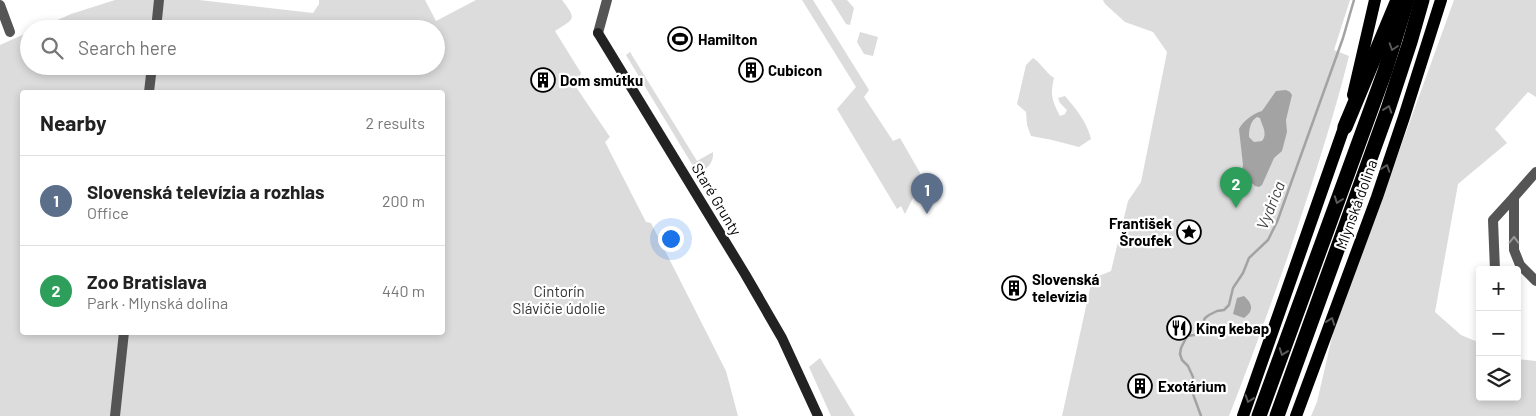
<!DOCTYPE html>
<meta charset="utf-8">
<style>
:root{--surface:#fff;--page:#f6f6f6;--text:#222;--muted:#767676;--line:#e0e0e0;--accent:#d93025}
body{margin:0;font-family:Barlow,sans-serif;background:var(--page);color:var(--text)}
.controls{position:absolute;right:15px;bottom:15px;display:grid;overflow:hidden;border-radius:5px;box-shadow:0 2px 8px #0003}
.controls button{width:45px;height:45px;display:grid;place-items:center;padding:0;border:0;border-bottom:1px solid var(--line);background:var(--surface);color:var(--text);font:25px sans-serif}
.you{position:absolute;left:670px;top:238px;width:18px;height:18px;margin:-12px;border:4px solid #fff;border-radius:50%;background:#1a73e8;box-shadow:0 0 0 8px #1a73e833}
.badge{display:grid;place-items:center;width:32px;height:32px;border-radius:50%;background:var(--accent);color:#fff;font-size:16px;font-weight:700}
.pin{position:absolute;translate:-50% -41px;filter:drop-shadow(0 1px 2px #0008)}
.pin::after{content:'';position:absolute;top:26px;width:18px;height:15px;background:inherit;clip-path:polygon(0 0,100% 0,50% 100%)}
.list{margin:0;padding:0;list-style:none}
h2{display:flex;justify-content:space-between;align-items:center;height:65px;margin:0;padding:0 20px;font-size:21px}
h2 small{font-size:16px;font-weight:400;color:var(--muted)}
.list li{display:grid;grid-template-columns:32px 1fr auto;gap:15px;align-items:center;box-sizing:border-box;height:90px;padding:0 20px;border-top:1px solid var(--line)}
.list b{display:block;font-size:19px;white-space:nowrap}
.list p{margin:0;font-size:16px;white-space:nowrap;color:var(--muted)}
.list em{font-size:16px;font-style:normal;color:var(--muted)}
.icon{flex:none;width:28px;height:28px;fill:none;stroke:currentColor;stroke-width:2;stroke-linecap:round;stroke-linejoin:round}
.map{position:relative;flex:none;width:1536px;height:416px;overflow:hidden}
.search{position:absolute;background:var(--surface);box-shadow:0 2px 8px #0003;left:20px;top:20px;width:425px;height:55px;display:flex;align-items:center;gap:12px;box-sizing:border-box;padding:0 18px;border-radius:28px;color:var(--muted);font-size:19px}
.panel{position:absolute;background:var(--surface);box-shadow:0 2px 8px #0003;left:20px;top:90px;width:425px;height:245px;border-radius:5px}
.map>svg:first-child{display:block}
.green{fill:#dcdcdc;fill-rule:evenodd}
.water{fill:#a3a3a3;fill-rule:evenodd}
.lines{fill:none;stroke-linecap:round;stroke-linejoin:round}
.stream{stroke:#a3a3a3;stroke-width:2.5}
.street{stroke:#555;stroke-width:10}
.secondary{stroke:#222;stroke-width:10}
.primary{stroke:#000;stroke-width:12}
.highway{stroke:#000;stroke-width:15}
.oneway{stroke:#595959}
.oneway2{stroke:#999}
.labels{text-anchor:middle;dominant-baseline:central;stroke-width:4.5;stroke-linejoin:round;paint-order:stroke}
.poi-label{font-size:15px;font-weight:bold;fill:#000;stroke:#fff;text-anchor:start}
.street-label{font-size:15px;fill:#000;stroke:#fff}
.park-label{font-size:15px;fill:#333;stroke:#fff}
.water-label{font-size:16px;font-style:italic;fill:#444;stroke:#fff}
</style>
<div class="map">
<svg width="1536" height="416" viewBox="0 0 1536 416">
<rect width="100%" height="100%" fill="#fff"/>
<g class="green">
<path d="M115 0H199L313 13 319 4V0H425L436 21 476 0H562C577 20 575 18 555 31L581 73 576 87 610 137 605 142 646 222 651 223 726 371 738 416H0V45L29 32V66H436V29H37L71 14ZM22 92H442V332H22Z"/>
<path d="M802 0H813L869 90 864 97 893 141 900 138 923 178 905 214 901 206 897 209 837 109 856 87Z"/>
<path d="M831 0H847L854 8 850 25 846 24Z"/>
<path d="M1103 0H1350L1334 50 1349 56C1332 124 1310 190 1288 256 1269 309 1250 363 1229 416H1062L1092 279 1111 271 1128 201 1141 182 1167 52 1153 32 1125 22 1105 4Z"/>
<path d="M1454 0H1536V97L1528 92 1495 129 1507 143 1458 184 1435 312 1461 335 1480 343V397H1517V359L1536 361V416H1311L1317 402 1333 333Z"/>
<path d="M860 32 878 37 873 56 864 54 857 42Z"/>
<path d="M630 52 697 161 713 152C714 163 707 171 696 171L626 55Z"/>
<path d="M1033 58C1042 64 1045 72 1054 78 1050 95 1052 100 1060 116L1065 114 1067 110 1060 103 1058 98 1065 96C1076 109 1087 122 1091 139L1079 147 1052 140 1031 136 1027 125 1026 112 1017 104 1026 65Z"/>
<path d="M820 358 855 416H831L809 367Z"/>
</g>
<g class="water">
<path d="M1286 90 1290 92 1292 95 1286 120 1287 132 1282 151 1274 158 1262 185 1259 187 1255 186 1248 179 1241 175 1243 165 1239 129C1243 121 1254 113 1262 111L1276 91ZM1257 117 1260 118C1262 126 1268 133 1262 141L1254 142 1249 137C1249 130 1250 121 1257 117Z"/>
<path d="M1244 296C1253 304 1254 311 1244 318L1233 314 1237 298Z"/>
</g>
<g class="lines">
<path class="stream" d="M1201 416 1193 394V377L1188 366 1182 360 1180 354 1181 348 1187 336 1194 335 1199 332 1205 318 1209 315 1217 311 1224 310 1229 305 1233 288 1243 273 1249 258 1268 240 1277 222 1343 38 1354 0"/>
<g class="street">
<path d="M0 5 10 32"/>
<path d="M156 29 159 0"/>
<path d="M598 33 607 0"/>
<path d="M149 92 152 66"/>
<path d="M1536 172 1514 197V250L1520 265 1536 281"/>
<path d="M1495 270 1493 220 1514 197"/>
<path d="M115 416 124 332"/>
</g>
<path class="secondary" d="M598 33 745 274 782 338 818 416"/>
<g class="primary">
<path d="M1353 95 1375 0"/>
<path d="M1243 416 1347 119"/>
<path d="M1296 416 1377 197 1404 117 1441 0"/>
</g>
<g class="highway">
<path d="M1345 127 1398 0"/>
<path d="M1259 416 1385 71 1407 0"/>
<path d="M1277 416 1388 109 1410 42 1422 0"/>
</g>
</g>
<defs><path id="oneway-chevron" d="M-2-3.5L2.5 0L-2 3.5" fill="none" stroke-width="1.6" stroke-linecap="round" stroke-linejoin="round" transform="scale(1.25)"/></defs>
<g class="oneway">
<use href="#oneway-chevron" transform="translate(1393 47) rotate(108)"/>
<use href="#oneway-chevron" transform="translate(1388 109) rotate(-71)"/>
<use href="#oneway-chevron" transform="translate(1386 168) rotate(-71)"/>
<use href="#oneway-chevron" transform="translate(1338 200) rotate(110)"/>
<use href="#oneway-chevron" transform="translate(1331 321) rotate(-70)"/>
<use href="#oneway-chevron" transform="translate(1283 352) rotate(110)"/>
<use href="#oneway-chevron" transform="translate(1249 399) rotate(109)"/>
</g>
<use class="oneway2" href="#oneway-chevron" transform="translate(1514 240) rotate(-89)"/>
<defs>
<g id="stadium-ring" transform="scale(1.25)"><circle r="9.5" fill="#fff" stroke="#000" stroke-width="1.5"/><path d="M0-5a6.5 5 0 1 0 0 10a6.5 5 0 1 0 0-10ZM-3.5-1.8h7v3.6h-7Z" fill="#000"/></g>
<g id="building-ring" transform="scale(1.25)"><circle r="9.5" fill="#fff" stroke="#000" stroke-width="1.5"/><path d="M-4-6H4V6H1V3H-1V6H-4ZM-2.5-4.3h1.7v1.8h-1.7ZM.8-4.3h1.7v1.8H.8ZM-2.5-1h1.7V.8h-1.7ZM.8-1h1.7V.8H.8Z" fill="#000"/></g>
<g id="sight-ring" transform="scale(1.25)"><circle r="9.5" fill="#fff" stroke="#000" stroke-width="1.5"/><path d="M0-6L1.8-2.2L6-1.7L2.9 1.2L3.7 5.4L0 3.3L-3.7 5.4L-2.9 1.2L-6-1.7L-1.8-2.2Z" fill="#000"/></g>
<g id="restaurant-ring" transform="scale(1.25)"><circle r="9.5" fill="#fff" stroke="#000" stroke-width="1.5"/><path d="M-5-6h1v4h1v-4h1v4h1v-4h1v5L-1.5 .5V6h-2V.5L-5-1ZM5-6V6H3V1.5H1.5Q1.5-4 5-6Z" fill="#000"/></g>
</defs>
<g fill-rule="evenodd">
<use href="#stadium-ring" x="680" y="39"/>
<use href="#building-ring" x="751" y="70"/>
<use href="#building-ring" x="543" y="80"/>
<use href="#sight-ring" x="1189" y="232"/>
<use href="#building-ring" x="1014" y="288"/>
<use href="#restaurant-ring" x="1179" y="328"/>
<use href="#building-ring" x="1140" y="386"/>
</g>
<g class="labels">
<g class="poi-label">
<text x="698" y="39">Hamilton</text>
<text x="768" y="70">Cubicon</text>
<text x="560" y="80">Dom smútku</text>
<text x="1172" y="223" text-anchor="end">František<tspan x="1172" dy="17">Šroufek</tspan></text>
<text x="1032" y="279">Slovenská<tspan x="1032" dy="17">televízia</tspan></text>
<text x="1196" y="328">King kebap</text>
<text x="1158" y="386">Exotárium</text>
</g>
<g class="street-label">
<text transform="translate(717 199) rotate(59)">Staré Grunty</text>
<text transform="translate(1356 204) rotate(-70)">Mlynská dolina</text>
</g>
<g class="park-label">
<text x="559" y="291">Cintorín<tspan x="559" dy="17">Slávičie údolie</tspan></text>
</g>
<g class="water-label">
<text transform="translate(1270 205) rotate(-68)">Vydrica</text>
</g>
</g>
</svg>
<div class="controls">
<button>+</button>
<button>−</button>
<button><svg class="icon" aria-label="layers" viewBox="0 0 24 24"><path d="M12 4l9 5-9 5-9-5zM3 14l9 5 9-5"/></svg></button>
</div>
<div class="you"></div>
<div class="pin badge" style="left:927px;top:214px;background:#5c6f8a">1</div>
<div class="pin badge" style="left:1236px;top:208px;background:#2e9e5b">2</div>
<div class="search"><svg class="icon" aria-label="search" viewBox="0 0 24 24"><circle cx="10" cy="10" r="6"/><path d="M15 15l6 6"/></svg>Search here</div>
<section class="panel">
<h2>Nearby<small>2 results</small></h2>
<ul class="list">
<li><span class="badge" style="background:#5c6f8a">1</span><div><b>Slovenská televízia a rozhlas</b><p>Office</p></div><em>200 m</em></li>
<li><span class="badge" style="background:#2e9e5b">2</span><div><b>Zoo Bratislava</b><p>Park · Mlynská dolina</p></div><em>440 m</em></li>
</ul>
</section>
</div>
